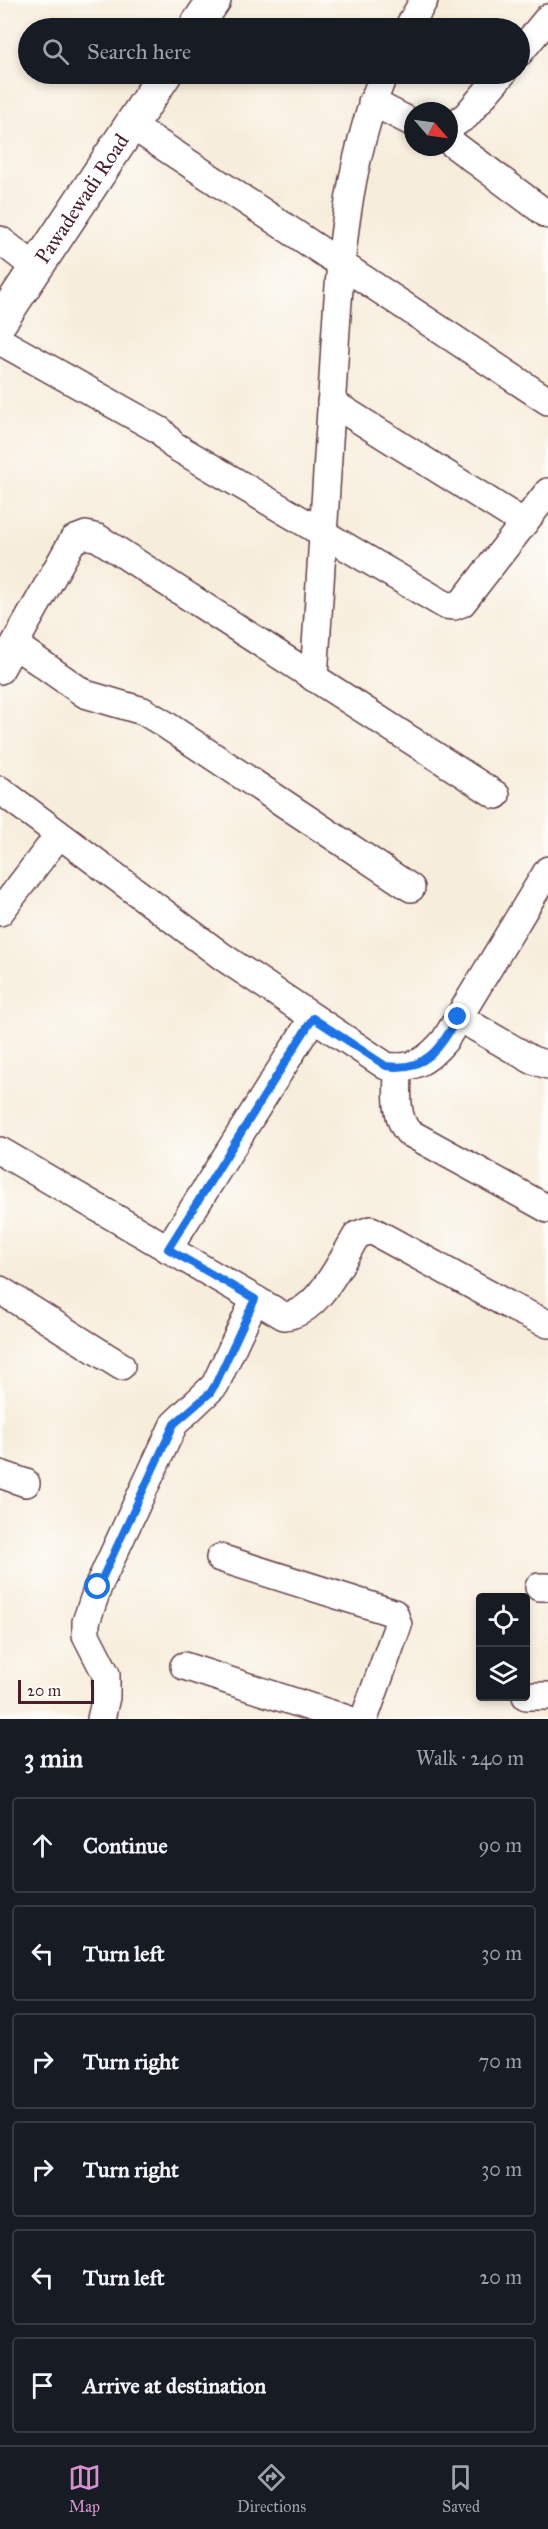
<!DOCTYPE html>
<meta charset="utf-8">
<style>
:root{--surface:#171b24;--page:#20242c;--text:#f1f3f6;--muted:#9ea1a6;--line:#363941;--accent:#d690ce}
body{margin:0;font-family:"IM FELL Great Primer",serif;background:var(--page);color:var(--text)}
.controls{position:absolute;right:18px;bottom:18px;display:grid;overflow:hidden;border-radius:6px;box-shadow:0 3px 9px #0003}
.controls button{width:54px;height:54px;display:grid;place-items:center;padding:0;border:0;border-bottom:2px solid var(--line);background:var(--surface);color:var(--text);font:30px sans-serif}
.compass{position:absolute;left:404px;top:102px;width:54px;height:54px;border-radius:50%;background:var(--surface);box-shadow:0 3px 9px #0003;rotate:118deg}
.scale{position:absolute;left:18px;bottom:15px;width:76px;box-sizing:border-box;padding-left:6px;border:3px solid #4a1f2b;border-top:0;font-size:16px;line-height:21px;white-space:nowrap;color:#4a1f2b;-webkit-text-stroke:4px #fdfcf7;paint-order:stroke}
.stop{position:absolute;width:18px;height:18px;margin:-14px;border:4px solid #1a73e8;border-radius:50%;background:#fff}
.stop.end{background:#1a73e8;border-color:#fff;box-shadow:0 2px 6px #0008}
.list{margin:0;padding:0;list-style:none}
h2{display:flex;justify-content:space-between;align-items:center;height:78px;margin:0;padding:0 24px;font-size:26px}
h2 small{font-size:20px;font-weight:400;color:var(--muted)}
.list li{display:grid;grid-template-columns:39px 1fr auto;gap:18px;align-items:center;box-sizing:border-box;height:96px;margin:0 12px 12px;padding:0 12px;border:2px solid var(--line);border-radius:6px}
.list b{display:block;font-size:22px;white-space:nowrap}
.list em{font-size:20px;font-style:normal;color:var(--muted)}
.icon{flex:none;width:33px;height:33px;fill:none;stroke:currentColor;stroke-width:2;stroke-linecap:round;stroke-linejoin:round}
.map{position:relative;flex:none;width:548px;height:1719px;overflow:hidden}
.search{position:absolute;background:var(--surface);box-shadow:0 3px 9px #0003;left:18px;right:18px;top:18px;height:66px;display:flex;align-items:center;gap:15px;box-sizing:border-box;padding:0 21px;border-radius:33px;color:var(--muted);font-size:22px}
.sheet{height:726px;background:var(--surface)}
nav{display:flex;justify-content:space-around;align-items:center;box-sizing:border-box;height:84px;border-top:2px solid var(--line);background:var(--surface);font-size:16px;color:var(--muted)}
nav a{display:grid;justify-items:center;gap:3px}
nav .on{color:var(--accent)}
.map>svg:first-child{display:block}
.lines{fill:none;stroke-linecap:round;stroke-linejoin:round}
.street-casing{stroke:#643e45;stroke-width:30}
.secondary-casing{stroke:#643e45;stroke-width:36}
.street{stroke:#fff;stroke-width:27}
.secondary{stroke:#fff;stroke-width:33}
.route{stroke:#1a73e8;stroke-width:8}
.labels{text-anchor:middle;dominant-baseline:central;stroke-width:5;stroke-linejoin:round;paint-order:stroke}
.street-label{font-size:21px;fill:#4a1f2b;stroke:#fdfcf7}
</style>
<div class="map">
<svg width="548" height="1719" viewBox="0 0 548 1719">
<rect width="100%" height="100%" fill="#fdfcf7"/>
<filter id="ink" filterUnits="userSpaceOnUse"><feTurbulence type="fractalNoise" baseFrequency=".0167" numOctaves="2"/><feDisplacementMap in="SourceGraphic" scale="12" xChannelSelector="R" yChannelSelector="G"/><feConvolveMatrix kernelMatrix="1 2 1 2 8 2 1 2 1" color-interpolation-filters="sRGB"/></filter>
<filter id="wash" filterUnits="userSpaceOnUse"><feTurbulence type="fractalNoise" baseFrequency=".008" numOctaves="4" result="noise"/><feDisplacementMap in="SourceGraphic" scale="24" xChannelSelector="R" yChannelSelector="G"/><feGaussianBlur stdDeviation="1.35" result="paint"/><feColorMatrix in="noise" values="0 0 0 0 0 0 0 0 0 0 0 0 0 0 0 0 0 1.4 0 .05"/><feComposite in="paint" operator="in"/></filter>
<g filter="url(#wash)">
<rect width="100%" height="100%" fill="#f7eddb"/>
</g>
<g filter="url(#ink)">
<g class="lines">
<g class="street-casing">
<g id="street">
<path d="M408 28 424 0"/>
<path d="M520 52 548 18"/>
<path d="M372 102 413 123"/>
<path d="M131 125 548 401"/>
<path d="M449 127 466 116 502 74"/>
<path d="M449 141 548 215"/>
<path d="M0 240 36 268"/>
<path d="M0 341 161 431 173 445 445 605 454 606 462 603 548 492"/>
<path d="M331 402 524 523"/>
<path d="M15 645 85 694 143 711 163 723 411 888"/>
<path d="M0 670 73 540 86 535 98 538 496 795"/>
<path d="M314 678C320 578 326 478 333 378 339 275 344 169 384 74"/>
<path d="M0 790 223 957 386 1066C414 1070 427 1061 445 1040L548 870"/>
<path d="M0 912 58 836"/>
<path d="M458 1017 532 1060 548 1065"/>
<path d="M398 1068C398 1089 394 1115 408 1132L548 1209"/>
<path d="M0 1151 284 1316C318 1314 341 1261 357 1235L371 1230 514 1308 548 1324"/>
<path d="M168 1249 313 1018"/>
<path d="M0 1290 121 1366"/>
<path d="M0 1474 26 1483"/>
<path d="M220 1558 394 1613 398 1625 364 1719"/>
<path d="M539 1587H548"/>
<path d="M184 1666 347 1719"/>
<path d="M526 1696H548"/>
<path d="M101 1719 106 1697V1674L86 1635V1622L98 1587 174 1424 215 1385 255 1299"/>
</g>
</g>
<g class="secondary-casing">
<g id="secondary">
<path d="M195 28 214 0"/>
<path id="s1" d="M0 322 165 74"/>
</g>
</g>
<use href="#street" class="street"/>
<use href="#secondary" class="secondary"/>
</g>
</g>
<g class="lines" filter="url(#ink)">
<path class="route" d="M98 1587 174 1424 210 1393 215 1385 255 1299 168 1249 313 1018 386 1066C426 1072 440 1048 458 1017"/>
</g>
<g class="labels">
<g class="street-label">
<text stroke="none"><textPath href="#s1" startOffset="148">Pawadewadi Road</textPath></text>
</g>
</g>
</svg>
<div class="controls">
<button><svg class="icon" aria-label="locate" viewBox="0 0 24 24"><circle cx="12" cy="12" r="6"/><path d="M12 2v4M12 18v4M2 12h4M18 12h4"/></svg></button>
<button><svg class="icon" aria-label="layers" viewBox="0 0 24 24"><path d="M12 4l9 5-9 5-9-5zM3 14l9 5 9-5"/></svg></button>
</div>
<svg class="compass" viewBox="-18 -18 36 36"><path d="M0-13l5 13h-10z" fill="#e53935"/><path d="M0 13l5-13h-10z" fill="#9ea1a6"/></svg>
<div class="scale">20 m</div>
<div class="stop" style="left:98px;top:1587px"></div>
<div class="stop end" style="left:458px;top:1017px"></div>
<div class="search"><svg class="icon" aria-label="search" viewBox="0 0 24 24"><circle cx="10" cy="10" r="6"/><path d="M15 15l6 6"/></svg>Search here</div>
</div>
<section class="sheet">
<h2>3 min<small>Walk · 240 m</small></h2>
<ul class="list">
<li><svg class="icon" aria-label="ahead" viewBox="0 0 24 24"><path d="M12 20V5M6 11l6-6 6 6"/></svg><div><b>Continue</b></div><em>90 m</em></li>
<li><svg class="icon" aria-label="left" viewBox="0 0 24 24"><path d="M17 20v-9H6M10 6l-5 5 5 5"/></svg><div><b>Turn left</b></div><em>30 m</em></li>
<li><svg class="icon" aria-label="right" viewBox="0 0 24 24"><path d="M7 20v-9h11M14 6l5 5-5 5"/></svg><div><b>Turn right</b></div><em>70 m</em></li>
<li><svg class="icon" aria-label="right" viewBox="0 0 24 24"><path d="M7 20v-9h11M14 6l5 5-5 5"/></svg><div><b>Turn right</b></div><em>30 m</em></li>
<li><svg class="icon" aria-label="left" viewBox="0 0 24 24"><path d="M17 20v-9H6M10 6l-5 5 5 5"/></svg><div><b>Turn left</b></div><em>20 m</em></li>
<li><svg class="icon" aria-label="arrive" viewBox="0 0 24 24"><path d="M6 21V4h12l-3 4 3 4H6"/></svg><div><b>Arrive at destination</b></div></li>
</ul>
</section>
<nav>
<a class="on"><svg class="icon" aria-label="map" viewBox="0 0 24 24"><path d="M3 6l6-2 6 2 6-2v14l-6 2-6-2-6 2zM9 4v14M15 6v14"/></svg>Map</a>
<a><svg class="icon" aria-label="directions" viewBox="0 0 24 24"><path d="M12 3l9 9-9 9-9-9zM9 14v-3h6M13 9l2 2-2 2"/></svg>Directions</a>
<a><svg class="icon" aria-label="saved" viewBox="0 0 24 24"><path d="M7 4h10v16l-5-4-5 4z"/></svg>Saved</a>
</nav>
